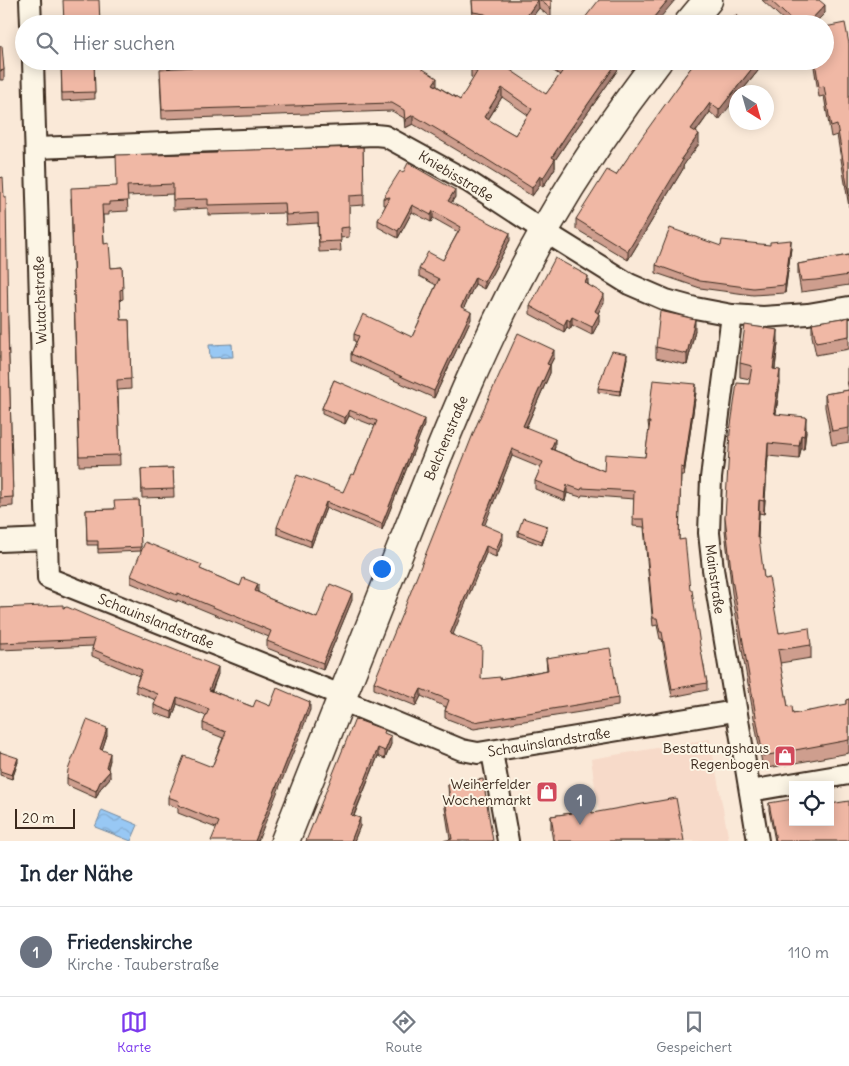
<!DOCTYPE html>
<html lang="de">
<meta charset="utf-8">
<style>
:root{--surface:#fff;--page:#f2f2f3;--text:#1f2937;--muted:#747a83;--line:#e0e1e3;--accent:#7c3aed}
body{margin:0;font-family:Delius,sans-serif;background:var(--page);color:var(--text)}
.controls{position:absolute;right:15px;bottom:15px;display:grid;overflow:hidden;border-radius:0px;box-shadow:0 2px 12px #0003}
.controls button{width:45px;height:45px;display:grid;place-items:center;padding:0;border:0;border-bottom:1px solid var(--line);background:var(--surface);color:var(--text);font:25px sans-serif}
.compass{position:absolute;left:729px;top:85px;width:45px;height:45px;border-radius:50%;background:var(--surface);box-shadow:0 2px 12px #0003;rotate:143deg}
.scale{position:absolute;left:15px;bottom:12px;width:60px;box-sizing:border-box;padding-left:5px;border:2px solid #3b2a1e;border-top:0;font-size:14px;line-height:18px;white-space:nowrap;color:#3b2a1e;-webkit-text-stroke:4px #fcf5e5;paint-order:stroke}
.you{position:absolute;left:381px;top:568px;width:18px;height:18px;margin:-12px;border:4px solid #fff;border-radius:50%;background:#1a73e8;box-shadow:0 0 0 8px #1a73e833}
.badge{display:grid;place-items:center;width:32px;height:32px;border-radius:50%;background:var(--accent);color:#fff;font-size:16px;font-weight:700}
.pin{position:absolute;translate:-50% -41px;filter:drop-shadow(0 1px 2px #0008)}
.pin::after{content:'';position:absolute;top:26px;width:18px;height:15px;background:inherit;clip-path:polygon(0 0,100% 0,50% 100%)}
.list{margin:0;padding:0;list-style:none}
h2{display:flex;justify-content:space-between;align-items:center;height:65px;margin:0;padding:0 20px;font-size:21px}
h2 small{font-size:16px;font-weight:400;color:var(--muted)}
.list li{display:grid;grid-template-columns:32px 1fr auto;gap:15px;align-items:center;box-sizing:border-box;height:90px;padding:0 20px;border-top:1px solid var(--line)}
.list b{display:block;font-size:19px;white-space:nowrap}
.list p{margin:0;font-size:16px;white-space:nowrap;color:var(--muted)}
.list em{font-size:16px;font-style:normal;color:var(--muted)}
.icon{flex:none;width:28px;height:28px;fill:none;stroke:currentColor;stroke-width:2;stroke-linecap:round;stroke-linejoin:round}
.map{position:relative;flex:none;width:849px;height:841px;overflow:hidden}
.search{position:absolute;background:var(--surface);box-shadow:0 2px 12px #0003;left:15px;right:15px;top:15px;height:55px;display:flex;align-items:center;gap:12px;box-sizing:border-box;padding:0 18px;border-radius:28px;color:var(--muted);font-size:19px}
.sheet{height:155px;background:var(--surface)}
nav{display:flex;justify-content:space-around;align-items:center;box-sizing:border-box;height:70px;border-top:1px solid var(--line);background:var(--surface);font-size:14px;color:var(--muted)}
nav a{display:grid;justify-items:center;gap:2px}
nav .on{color:var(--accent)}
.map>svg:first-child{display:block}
.built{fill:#f7dac9}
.water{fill:url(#water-waves);stroke:#73899e}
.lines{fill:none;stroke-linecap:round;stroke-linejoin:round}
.street-casing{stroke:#3b2a1e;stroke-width:24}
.secondary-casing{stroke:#3b2a1e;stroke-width:31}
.street{stroke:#fcf5e5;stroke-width:20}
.secondary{stroke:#fcf5e5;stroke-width:28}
.wall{fill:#ce9e8e;stroke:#3b2a1e;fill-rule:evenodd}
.shaded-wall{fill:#a88174;stroke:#3b2a1e}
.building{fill:#f0b8a5;stroke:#3b2a1e;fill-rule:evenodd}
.labels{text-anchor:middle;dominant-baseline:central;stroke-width:4;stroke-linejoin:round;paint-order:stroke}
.street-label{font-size:14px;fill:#3b2a1e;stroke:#fcf5e5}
.poi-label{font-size:14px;fill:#3b2a1e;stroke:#fcf5e5;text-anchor:end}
</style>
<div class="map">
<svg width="849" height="841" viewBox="0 0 849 841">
<defs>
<pattern id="water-waves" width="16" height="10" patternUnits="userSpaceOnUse" patternTransform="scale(1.25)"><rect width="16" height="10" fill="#98c8f4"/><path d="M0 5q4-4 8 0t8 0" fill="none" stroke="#84acd1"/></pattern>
</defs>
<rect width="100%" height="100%" fill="#fae9d8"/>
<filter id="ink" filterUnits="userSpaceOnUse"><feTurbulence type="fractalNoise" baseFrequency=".02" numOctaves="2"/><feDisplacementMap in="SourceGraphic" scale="10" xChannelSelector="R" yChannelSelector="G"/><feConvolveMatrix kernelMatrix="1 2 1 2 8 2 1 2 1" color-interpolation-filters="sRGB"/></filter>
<g filter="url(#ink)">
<path class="built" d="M710 739 729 841H603L591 759Z"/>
<g class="water">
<path d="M232 344 233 357 210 358 209 345Z"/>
<path d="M102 810 138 825 131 841 95 827Z"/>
</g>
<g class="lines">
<g class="street-casing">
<g id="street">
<path d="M30 0 31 24"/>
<path d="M33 61 47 539"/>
<path d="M36 148 375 135 385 136 469 182 544 231 629 284 666 300 695 308 732 315 763 317 808 314 849 307"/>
<path d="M732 315 718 422 711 478 709 533 713 569 758 841"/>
<path d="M0 541 47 539 48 578 343 696"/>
<path d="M341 700 462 750 478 753 735 711"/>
<path d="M492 752 508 841"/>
<path d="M750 791 849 774"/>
</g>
</g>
<g class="secondary-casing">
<g id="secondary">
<path d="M688 24 708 0"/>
<path d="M285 841C323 745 361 649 399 553 442 444 486 334 544 231 578 172 616 115 658 61"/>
</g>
</g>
<use href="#street" class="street"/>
<use href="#secondary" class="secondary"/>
</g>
<g class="wall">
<path d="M472 0H551V18L539 8 527 24H486L473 20Z"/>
<path d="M762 0H819L825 13 814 24H788Z"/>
<path d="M584 19 655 24H584Z"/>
<path d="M849 44V207L837 135 831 137 824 96 819 97 813 61H825Z"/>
<path d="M0 46 4 70V80H0Z"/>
<path d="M61 61H94L95 99 62 101Z"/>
<path d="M549 61H624L567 142 555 160V168L543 187 540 185 532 196 472 159 413 124 405 128 404 118 392 111 162 119 160 77 217 64H345L386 66 437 86 460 100 474 78 471 77V68L546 94 560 75 549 68ZM502 97 528 115 515 135 488 120Z"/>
<path d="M696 61H766L741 92H736L719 120 710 112 696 132 699 144 683 166V169L628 260 576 229V219L616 175 681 83V81Z"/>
<path d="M363 147 364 205 349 206V237L340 238 341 251 319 252 318 223 286 225 285 213 208 215V208L173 210V194L127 196 128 211 109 212V215H103L104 244 111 268 122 267 123 299 120 300 121 320H129L131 389 118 390 120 465 79 466 71 198 117 186 153 155Z"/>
<path d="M0 178 8 328 13 497V506L0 507Z"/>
<path d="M455 197 451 203 510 240 484 289 475 284 463 309 471 319 434 398 351 361V354L356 342 354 341V334L412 337 436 285 419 276V269L443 260 458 232 433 218 431 222 412 212 398 238 378 227V220L386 205H383V198Z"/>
<path d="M721 246 791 248 785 293 753 295 700 288 656 273V265Z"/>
<path d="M849 255V285L816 290 801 292 798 274V264Z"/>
<path d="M588 283V284L604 302 598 313 599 322 592 335 572 325 570 329 567 327 564 332 530 314V306Z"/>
<path d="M849 317V349L816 355 812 336V323Z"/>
<path d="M695 330 687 365 656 358V347Z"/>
<path d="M778 343 775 369 780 383 776 414 806 431 804 449H801L799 459 768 456 764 514 759 513 758 538 764 578 779 633 811 645V658L780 663 788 707 793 714 846 705V700L849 699V753L763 769 732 593 725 530V517L750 379 740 377V363Z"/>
<path d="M554 357 550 365V373L526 428 555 447 554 450 604 471 645 457 649 430 648 422 696 392 684 475H681L679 540 707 683V690L672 697 662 639H660L657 625 653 626 644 527 633 526 634 499 582 495 581 497 567 493 565 501 535 489V481L541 468 512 456 484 525 503 540 496 557 486 553 452 635 481 679H500L547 670 546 658 618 698V706L474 729 445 718V711L446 707 421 696 416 706 374 689V682Z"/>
<path d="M627 358 620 395 598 392V388Z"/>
<path d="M847 368H849V442L832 445 825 407V394L849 390 847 381Z"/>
<path d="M334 380 424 425 382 530 326 508 311 547 277 534V527L343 492 354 475 375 426 349 416 345 424 322 414V408Z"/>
<path d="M173 468 174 497 142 498 141 469Z"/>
<path d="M139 500 141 551 98 553V545H87L86 510 114 509Z"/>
<path d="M547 530 542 545 518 536V532Z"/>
<path d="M202 570 240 586 258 591V592L268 598 317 618 352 600 323 670 267 648V641L269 637 189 604V605L177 600V602L131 583V576Z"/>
<path d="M0 608H63L218 674 212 691 253 707 270 706 310 710 216 828 178 813V808L168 804V797L212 767 223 738 203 730V723L206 716 177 704 172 719 154 713V705L156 700 136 692V685L139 676 92 656V649L93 646 0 650Z"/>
<path d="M385 734 391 744 385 759 378 756 354 816 360 826 354 841H306Z"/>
<path d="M107 735 102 750 110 760 108 768 110 778 100 789 96 798 67 785V778Z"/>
<path d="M0 752 18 762 12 779 0 775Z"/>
<path d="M448 785 493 841 450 839 445 808V800H449Z"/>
<path d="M571 800 592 813 684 841H553L551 829V816L571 813Z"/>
<path d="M769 803 793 822 849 841H775L769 810Z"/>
</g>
<g class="shaded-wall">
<path d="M538 0 539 8 527 24H521Z"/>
<path d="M668 0H675L655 24H648Z"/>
<path d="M825 5V13L814 24H807Z"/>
<path d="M618 61H624L567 142 555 160V168L543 187V178L552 157 567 134Z"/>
<path d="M758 61H766L741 92H736V98L719 120V110Z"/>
<path d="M437 78V86L433 84Z"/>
<path d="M502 88V97L484 126V117Z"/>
<path d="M710 103V112L691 138V129Z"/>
<path d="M413 115V124L405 128V120Z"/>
<path d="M699 134V144L683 166V169L628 260V251L681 159Z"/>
<path d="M540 176V185L532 196V188Z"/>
<path d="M455 190V197L448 208V201Z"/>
<path d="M412 205V212L398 238V231Z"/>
<path d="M433 211V218L431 222V215Z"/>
<path d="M510 233V240L484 289V282Z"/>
<path d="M791 240V248L785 293V285Z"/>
<path d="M588 276V283L585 290V283Z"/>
<path d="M475 277V284L461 314V307Z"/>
<path d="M604 294V302L595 319V311Z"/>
<path d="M471 312V319L434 398V391Z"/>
<path d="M599 314V322L592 335V327Z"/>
<path d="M572 317V325L570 329V321Z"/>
<path d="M567 319V327L564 332V325Z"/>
<path d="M695 319V330L687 365V354Z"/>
<path d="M778 330V343L773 383V369Z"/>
<path d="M554 350V357L547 371V364Z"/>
<path d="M627 354V358L620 395V391Z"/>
<path d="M550 365V373L523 434V426Z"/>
<path d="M780 370V383L775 416 774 412Z"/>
<path d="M696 384V392L684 475V468Z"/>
<path d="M349 410V416L345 424V418Z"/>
<path d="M806 417V431L804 449V436Z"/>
<path d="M424 419V425L382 530V524Z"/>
<path d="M801 435V449L799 459V446Z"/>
<path d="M555 439V447L551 457V449Z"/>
<path d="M768 443V456L764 514V501Z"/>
<path d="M512 449V456L482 532V524Z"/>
<path d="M567 485V493L565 501V493Z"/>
<path d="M759 500V513L757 551V538Z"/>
<path d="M326 502V508L311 547V541Z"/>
<path d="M547 526V530L542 545V541Z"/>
<path d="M503 533V540L496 557V550Z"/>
<path d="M486 546V553L450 642V634Z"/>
<path d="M258 584V591L255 598V591Z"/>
<path d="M352 593V600L323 670V663Z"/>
<path d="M218 667V674L209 697V690Z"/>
<path d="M421 689V696L416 706V699Z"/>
<path d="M177 697V704L172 719V712Z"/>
<path d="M310 702V710L258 841H255Z"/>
<path d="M107 728V735L100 756V749Z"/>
<path d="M391 736V744L385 759V751Z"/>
<path d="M378 748V756L351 822V815Z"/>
<path d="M110 753V760L106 774V767Z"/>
<path d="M18 758V762L12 779V775Z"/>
<path d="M110 771V778L100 789 96 798V791L100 782Z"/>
<path d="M360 818V826L354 841H351Z"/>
</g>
<g class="building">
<path d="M63 0H99L100 24H64Z"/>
<path d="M472 0H538L521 24H498L485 14 473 12Z"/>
<path d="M540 0H551V9Z"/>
<path d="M599 0H668L648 24H590L584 19Z"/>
<path d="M770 0H819L825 5 807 24H796Z"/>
<path d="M736 15 747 24H729Z"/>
<path d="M845 23 849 44V196L837 125 831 127 824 86 819 87 815 61H825V27Z"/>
<path d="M0 46H2L4 70 0 71Z"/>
<path d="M61 61H94L95 92 62 93Z"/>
<path d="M196 61H216L217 64 263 61H286V64L345 62V64L386 62V66L415 64 437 78 433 84 460 100 477 72 471 68 476 61H497L546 94 564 69 553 61H618L567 134 552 157 555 159 543 178 540 176 532 188 472 150 413 115 405 120 404 110 392 103 162 110 160 69 196 67ZM502 88 532 109 515 135 484 117Z"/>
<path d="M696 61H758L719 110 710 103 691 129 699 134 681 159 683 160 628 251 576 219 607 170 616 175 644 134 682 81H681Z"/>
<path d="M363 147 364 195 349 196V227L340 228 341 241 319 242 318 213 286 215 285 203 208 205V199L173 200V184L127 186 128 201 109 202V205H102L104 244 109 243 111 268 122 267 123 289 120 290 121 320H129L131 379 117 380 120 455 79 456 71 188 117 186 116 155 153 154V155L217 153V151Z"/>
<path d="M408 163 455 190 448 201 510 233 484 282 475 277 461 307 471 312 434 391 351 354 359 336 354 334 363 314 412 337 439 279 419 269 428 252 443 260 461 227 433 211 431 215 412 205 398 231 378 220 390 197 383 198 400 171 403 173Z"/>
<path d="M3 177 4 197H6L8 328 13 497 0 498V178Z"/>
<path d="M670 228 721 246 722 240 770 245V242L791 240 785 285 753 288 700 281 656 265Z"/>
<path d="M849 255V275L816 280 801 281 798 264Z"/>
<path d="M555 258 588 276 585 283 604 294 595 311 599 314 592 327 572 317 570 321 567 319 564 325 530 306Z"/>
<path d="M660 311 695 319 687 354 656 347Z"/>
<path d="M849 317V336L816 342 812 323 842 318V319Z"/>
<path d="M745 325 778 330 773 369 780 370 774 412 775 413V414L806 417 804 436 801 435 799 446 768 443 764 501 759 500 757 538H759L764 578 769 577 779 633 809 628 811 645 778 650 788 707 792 706 793 714 846 704V700L849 699V740L763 756 732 579 725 517 730 432 737 383 749 384 752 366 740 363Z"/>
<path d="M518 333 554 350 547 364 550 365 523 426 555 439 551 449 604 471 605 454 645 457 650 422H648L653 380 696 384 684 468 681 467 679 540 685 539 690 590H692L700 645 707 683 672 689 662 632H660L657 618H653L644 519H633L634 491 582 488 581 490 567 485 565 493 535 481 543 462 512 449 482 524 503 533 496 550 486 546 450 634 482 647 481 679 500 677V679L548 670 546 658 610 648 618 698 474 722 445 711 449 700 421 689 416 699 374 682 404 609 477 424Z"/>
<path d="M612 351 627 354 620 391 598 388 605 367Z"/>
<path d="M334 380 424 419 382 524 326 502 311 541 277 527 297 475 343 492 351 474 354 475 377 421 349 410 345 418 322 408Z"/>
<path d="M849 390V428L832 431 825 394Z"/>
<path d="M173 468 174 489 142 490 141 469Z"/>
<path d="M139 500 141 547 98 549V541H87L86 510 115 509 114 501Z"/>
<path d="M523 518 547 526 542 541 518 532Z"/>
<path d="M145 542 202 565 200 569 240 586 243 578 258 584 255 591 268 597V598L317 618 330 584 352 593 323 663 267 641 271 631 189 597V598L177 593V595L131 576Z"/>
<path d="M63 605V608L67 607 102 622V621L218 667 209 690 253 707 256 700 270 706 277 688 310 702 255 841H211L219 822 178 805 179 801 168 797 184 756 212 767 226 732 203 723 209 709 177 697 172 712 154 705 158 694 136 685 142 670 92 649 95 639 0 643V608Z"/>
<path d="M355 719 385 730 384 733 391 736 385 751 378 748 351 815 360 818 351 841H306Z"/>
<path d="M87 720 107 728 100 749 110 753 106 767 110 771 100 782 96 791 67 778 68 770Z"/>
<path d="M0 752 18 758 12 775 0 771Z"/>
<path d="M483 779 493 841H442L452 839 445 800 450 799 448 785Z"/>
<path d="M590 796 592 813 676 798 684 841H555L551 816 572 813 571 800Z"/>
<path d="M793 799V822H830V804L849 801V841H776L769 803Z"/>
</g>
</g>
<defs>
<g id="shop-square" transform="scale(1.125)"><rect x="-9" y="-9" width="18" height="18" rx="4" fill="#d1495b" stroke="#fcf5e5"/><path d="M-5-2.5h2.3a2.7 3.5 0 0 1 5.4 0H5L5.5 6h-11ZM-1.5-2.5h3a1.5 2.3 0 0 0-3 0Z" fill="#fff"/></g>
</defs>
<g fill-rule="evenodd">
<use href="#shop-square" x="785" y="756"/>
<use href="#shop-square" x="547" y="792"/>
</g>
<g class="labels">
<g class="street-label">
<text transform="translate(456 176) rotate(31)">Kniebisstraße</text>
<text transform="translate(40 300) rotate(-92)">Wutachstraße</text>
<text transform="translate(446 438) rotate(-67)">Belchenstraße</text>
<text transform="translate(715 579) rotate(82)">Mainstraße</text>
<text transform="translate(156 621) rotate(22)">Schauinslandstraße</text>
<text transform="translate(549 742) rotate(-9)">Schauinslandstraße</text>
</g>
<g class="poi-label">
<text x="769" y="748">Bestattungshaus<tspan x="769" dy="16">Regenbogen</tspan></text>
<text x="531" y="784">Weiherfelder<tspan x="531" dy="16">Wochenmarkt</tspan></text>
</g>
</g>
</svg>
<div class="controls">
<button><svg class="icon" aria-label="locate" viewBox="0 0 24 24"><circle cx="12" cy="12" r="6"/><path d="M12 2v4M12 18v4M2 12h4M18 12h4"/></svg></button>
</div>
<svg class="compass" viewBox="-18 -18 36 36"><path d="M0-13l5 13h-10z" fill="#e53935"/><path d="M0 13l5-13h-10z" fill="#747a83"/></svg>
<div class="scale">20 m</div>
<div class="you"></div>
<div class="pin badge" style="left:580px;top:825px;background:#6b7280">1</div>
<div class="search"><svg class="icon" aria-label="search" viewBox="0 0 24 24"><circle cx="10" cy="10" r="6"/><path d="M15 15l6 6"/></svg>Hier suchen</div>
</div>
<section class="sheet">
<h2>In der Nähe<small></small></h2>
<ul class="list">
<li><span class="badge" style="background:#6b7280">1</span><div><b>Friedenskirche</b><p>Kirche · Tauberstraße</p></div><em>110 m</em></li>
</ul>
</section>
<nav>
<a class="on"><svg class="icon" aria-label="map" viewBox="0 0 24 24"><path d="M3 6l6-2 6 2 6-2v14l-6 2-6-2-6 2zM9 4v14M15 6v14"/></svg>Karte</a>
<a><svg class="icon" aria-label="directions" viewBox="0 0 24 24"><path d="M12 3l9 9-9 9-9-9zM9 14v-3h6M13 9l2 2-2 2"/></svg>Route</a>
<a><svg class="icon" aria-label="saved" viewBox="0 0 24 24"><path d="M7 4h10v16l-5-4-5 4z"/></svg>Gespeichert</a>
</nav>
